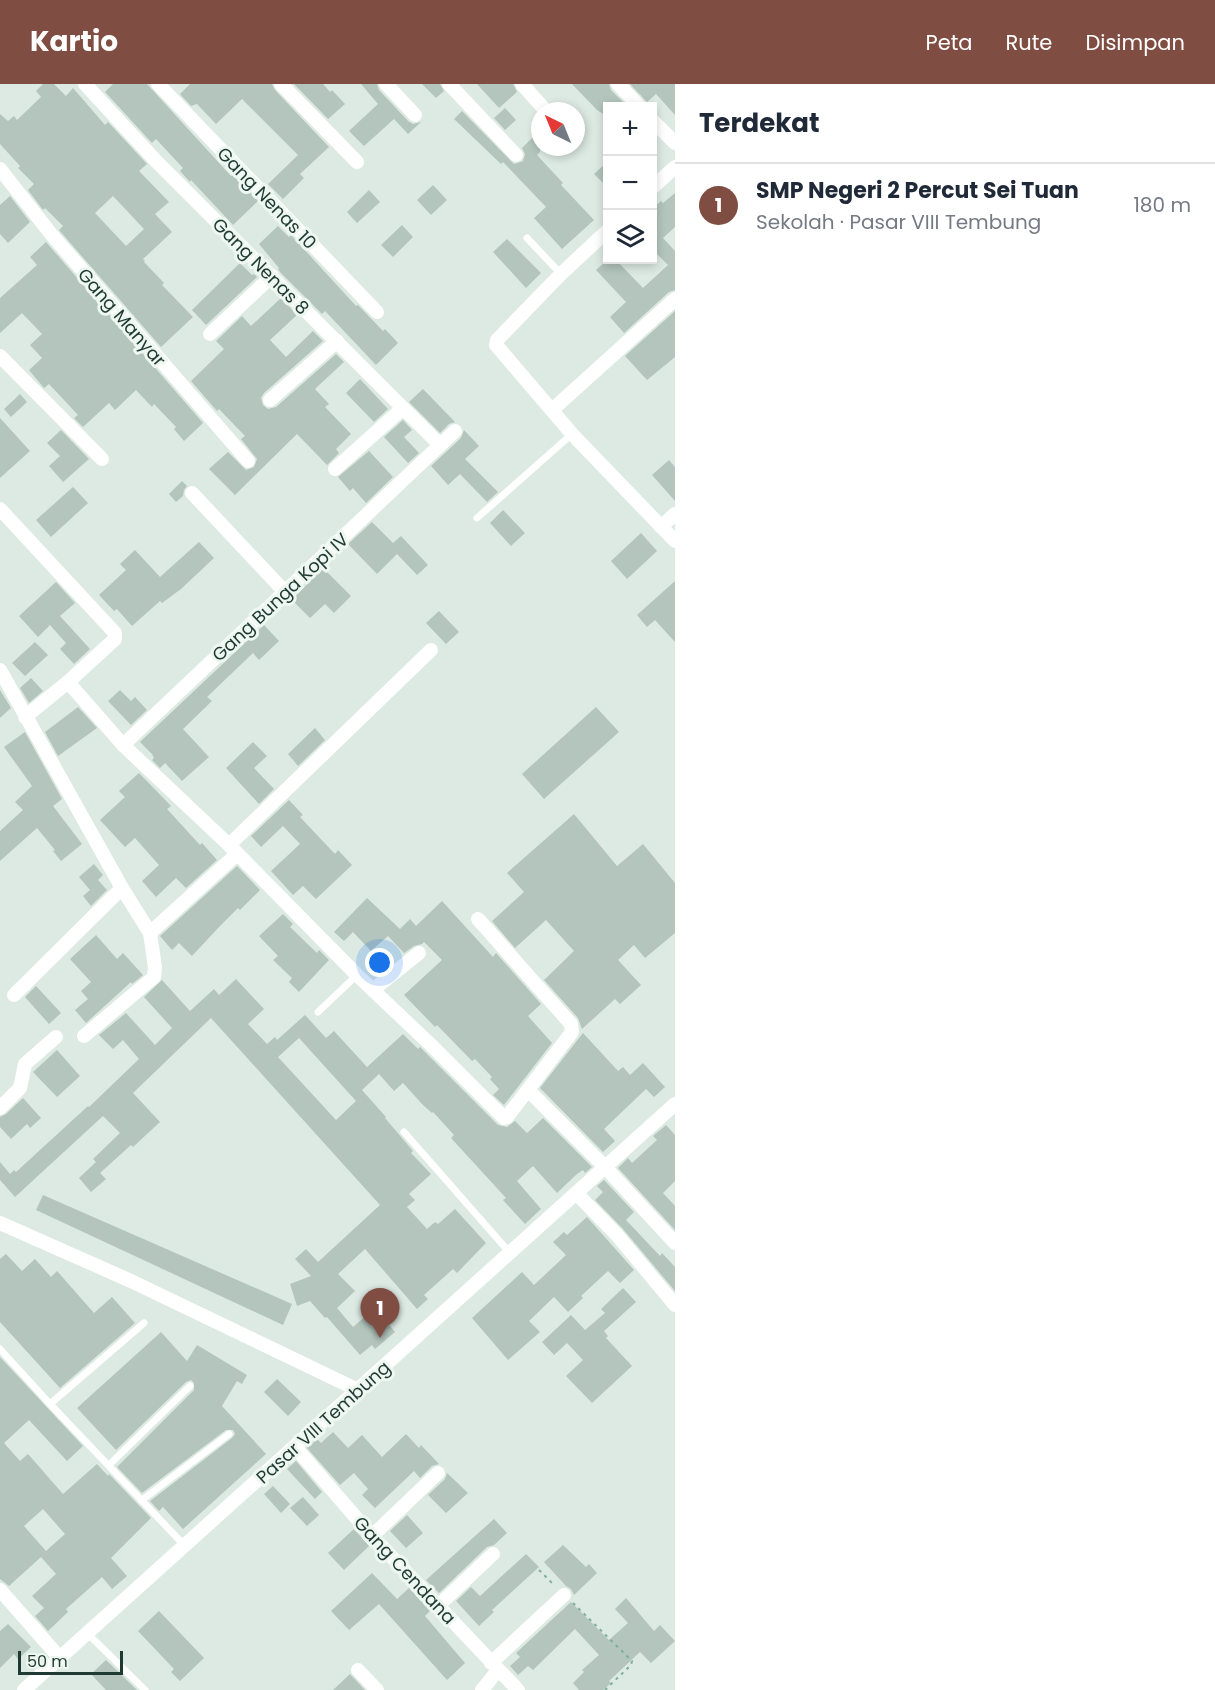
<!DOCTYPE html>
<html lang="id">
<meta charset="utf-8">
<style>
:root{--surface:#fff;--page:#f2f2f3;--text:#1f2937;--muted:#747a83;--line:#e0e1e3;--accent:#804d42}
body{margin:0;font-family:Poppins,sans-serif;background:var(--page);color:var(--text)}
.controls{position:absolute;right:18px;top:18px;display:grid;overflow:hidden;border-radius:0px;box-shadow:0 3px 9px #0003}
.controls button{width:54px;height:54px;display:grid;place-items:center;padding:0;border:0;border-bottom:2px solid var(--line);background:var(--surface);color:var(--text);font:30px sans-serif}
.compass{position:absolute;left:531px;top:18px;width:54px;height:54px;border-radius:50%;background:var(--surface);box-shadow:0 3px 9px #0003;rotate:317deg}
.scale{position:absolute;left:18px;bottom:15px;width:105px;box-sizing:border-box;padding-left:6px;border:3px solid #1f3a33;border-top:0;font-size:16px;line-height:21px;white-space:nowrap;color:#1f3a33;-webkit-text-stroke:4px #eef7f2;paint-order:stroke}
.you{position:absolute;left:380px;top:879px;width:21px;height:21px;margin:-15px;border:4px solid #fff;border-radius:50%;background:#1a73e8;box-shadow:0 0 0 9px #1a73e833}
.badge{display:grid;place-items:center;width:39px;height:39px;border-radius:50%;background:var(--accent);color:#fff;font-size:20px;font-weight:700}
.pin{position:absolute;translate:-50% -50px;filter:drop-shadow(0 2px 3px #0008)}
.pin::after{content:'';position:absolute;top:32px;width:21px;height:18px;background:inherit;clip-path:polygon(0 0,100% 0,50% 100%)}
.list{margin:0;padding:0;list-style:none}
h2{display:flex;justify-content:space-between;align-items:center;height:78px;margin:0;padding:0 24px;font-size:26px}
h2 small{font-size:20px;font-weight:400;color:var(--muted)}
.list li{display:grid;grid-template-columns:39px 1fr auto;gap:18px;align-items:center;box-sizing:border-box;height:84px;padding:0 24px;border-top:2px solid var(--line)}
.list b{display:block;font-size:22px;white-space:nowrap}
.list p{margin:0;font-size:20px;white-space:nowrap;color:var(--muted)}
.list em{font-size:20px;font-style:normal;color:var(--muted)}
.icon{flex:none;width:33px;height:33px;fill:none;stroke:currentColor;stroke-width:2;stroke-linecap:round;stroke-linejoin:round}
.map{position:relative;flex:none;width:675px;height:1606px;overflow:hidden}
header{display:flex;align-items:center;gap:36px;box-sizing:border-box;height:84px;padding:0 30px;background:var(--accent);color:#fff}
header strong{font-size:28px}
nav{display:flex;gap:33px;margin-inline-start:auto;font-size:21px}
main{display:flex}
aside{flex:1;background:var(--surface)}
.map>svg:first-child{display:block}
.building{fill:#b3c5bd;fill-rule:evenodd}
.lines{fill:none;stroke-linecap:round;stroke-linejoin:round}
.path{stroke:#7daf9f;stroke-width:2;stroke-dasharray:3 4.5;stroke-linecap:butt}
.service{stroke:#fff;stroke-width:7}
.minor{stroke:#fff;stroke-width:14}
.labels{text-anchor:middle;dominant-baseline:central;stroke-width:6;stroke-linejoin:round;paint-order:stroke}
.street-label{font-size:18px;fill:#1f3a33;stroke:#eef7f2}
</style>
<header>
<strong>Kartio</strong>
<nav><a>Peta</a><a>Rute</a><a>Disimpan</a></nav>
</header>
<main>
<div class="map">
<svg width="675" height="1606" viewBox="0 0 675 1606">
<rect width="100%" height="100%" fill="#ddeae4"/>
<g class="building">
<path d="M43 0H54L66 12 73 4 105 41 108 38 147 80 139 87 169 118 155 130 172 148 143 175 145 177 144 178 164 199 162 201 193 233 161 263 59 146 63 142 45 124 43 126 28 106 34 100 18 84 20 82 0 60V30L8 37 14 32 17 36 41 13 36 7ZM113 112 144 145 126 162 95 129Z"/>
<path d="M113 0H147L231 92 233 91 258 117 233 141 191 96 190 98 180 87 183 84 156 55 152 59 105 8Z"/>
<path d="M190 0H272L275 6 329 63 300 90 304 94 283 115 268 100 298 71 242 15 216 40 197 20 191 22 180 10Z"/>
<path d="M294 0H323L330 8 332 6 345 20 328 35Z"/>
<path d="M361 0H377L379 6 408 37 413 40 421 38 408 50 394 35 364 62 349 47 378 20Z"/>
<path d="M422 0H440L444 7 436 14Z"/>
<path d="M477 0H513L517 8 499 24Z"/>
<path d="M572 0H609L611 6 627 22H608V33L597 26Z"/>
<path d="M630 0H675V31L656 10 647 18Z"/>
<path d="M505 24 516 36 505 46 494 34Z"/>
<path d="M462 27 514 80 523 77 525 70 522 64 540 46V68L537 71 563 99 561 101 594 136 562 165 534 134 546 123 503 78 501 80 454 35Z"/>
<path d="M608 77V104L594 90Z"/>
<path d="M433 101 447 116 431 131 417 116Z"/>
<path d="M369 106 380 118 357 139 347 128Z"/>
<path d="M675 109V143L663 154 675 167V206L669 208 624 249 610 233 626 218 596 186 607 176H616L643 204 668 181 652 165V125L661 117 663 119Z"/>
<path d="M10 112 30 138 8 159 0 150V121Z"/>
<path d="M402 141 413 153 393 173 381 161Z"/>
<path d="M278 142 289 153 291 151 356 222 358 221 383 247 385 245 398 259 376 281 325 227 322 230 280 188 278 185 279 184 259 160Z"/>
<path d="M507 155 541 189 526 204 493 168Z"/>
<path d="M46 158 203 339 184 357 174 345 176 343 154 320 152 323 136 306 115 326 109 319 83 343 74 334 78 331 49 300 44 304 29 286 42 274 30 261 42 250 22 229 0 249V214L37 181 30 173Z"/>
<path d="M240 179 252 191 254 190 257 193 206 241 192 226Z"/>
<path d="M281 214 297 231 270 256 286 273 313 247 323 257 264 309 261 314 263 321 268 325 276 323 336 270 344 278 315 305 329 320 325 323 351 350 336 365 339 369 327 381 297 350 235 411 209 385 228 368 246 386 254 383 257 375 241 355 245 352 219 325 217 327 191 297 224 265 216 257 242 232 251 242Z"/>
<path d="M675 227V273L647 296 625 272Z"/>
<path d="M360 295 388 325 374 338 346 309Z"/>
<path d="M423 305 455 338 449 340 440 349 409 318Z"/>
<path d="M20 310 27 318 11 333 4 325Z"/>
<path d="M0 334 30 367 0 394Z"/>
<path d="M403 336 412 346 404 353 419 369 408 379 384 353Z"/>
<path d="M61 346 89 375 63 398 49 382 60 372 47 359Z"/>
<path d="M464 346 479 362 465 375 498 408 487 418 460 390 448 401 431 382 461 354Z"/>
<path d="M369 367 393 393 366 419 353 404 350 407 338 393Z"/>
<path d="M669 376 675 383V417L652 391Z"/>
<path d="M182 397 187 402 184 406 183 412 176 418 169 410Z"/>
<path d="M73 403 88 419 51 453 36 436Z"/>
<path d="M503 426 525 449 511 462 490 439Z"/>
<path d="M372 438 393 459 401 452 428 481 417 491 397 470 377 490 348 460Z"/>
<path d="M641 449 657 467 627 495 611 477Z"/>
<path d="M199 458 214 474 181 505 162 519 160 517 132 542 117 525 114 527 99 511 126 486 120 480 135 466 160 493Z"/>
<path d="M323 484 351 512 334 529 325 520 310 534 292 516Z"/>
<path d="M675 497V558L655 536 647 543 637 531Z"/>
<path d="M56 498 75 519 60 532 90 565 74 580 60 565 66 559 50 541 38 553 19 532Z"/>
<path d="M439 527 459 548 446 560 426 539Z"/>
<path d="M264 541 279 557 259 576 253 569 207 613 212 617 183 645 209 673 182 697 165 679 160 684 152 676 154 674 152 670 140 658Z"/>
<path d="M35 558 48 571 25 592 12 579Z"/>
<path d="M31 594 43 607 29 619 20 604Z"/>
<path d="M0 606 11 624 0 634Z"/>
<path d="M120 606 131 617 135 613 147 626 131 641 108 617Z"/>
<path d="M78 623 97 644 58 672 45 648Z"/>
<path d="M596 623 619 648 544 715 522 690Z"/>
<path d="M315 644 325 656 298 682 288 670Z"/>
<path d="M25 648 62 715 53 722 82 760 61 777 53 767 55 766 37 744 0 777V747L23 726 15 718 32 702 4 663Z"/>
<path d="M253 658 267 672 254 684 274 705 259 720 226 684Z"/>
<path d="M139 689 171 722 167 725 200 761 202 759 217 776 186 804 176 794 156 813 142 797 159 781 135 754 125 763 100 736 125 713 119 707Z"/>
<path d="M289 716 303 731 300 733 335 770 338 766 352 781 316 815 303 802 293 811 271 787 300 760 283 742 261 763 251 752Z"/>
<path d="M574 730 617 782 643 760 675 799V849L645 874 634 861 618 876 641 901 620 920 615 915 582 945 578 934 544 896 574 867 546 836 515 864 492 837 524 808 507 789Z"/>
<path d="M94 780 103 791 98 796 107 806 91 822 83 812 90 806 79 793Z"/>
<path d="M237 782 260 806 240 826 238 824 220 842 192 872 179 859 172 866 160 852Z"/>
<path d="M367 814 400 845 410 835 416 842 442 817 493 873 496 869 541 920 528 932 552 959 504 1021 493 1011 499 1005 490 995 492 993 475 975 472 977 437 941 435 943 404 911 442 876 424 858 422 860 414 862 404 869 388 852 371 867 353 848 344 857 334 848Z"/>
<path d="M283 830 293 840 290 843 317 869 319 866 329 876 299 908 289 898 292 894 273 876 278 872 259 852Z"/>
<path d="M96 851 117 875 123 869 143 891 132 900 131 898 86 939 75 926 88 915 81 907 91 898 70 875Z"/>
<path d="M236 895 264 925 248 940 267 960 275 953 277 956 305 931 326 954 334 947 367 983 403 950 418 965 420 963 498 1041 507 1043 515 1037 527 1049 543 1034 592 1083 585 1089 583 1086 577 1090 557 1109 533 1082 517 1097 541 1125 525 1140 503 1116 506 1114 451 1054 454 1051 433 1028 432 1029 423 1021 403 999 394 1007 379 990 362 1006 386 1033 385 1034 413 1067 411 1069 431 1090 409 1110 415 1116 407 1123 427 1145 435 1138 438 1140 455 1125 486 1159 457 1189 453 1185 424 1211 428 1215 417 1225 365 1165 338 1190 355 1207 337 1224 353 1243 375 1224 395 1248 375 1265 372 1261 360 1271 327 1233 325 1234 310 1217 297 1222 290 1200 311 1192 295 1175 306 1165 318 1178 380 1121 211 934 133 1009 160 1038 133 1063 131 1061 100 1089 106 1095 91 1108 79 1094 96 1078 93 1075 120 1049 103 1032 15 1113 0 1096V1078L10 1090 14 1086 16 1088 88 1022 89 1023 139 975 123 956 113 965 99 951 126 929 155 961 172 944 144 913 162 896 190 927 214 905 219 911ZM299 954 356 1017 336 1036 278 973Z"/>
<path d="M36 902 61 929 49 940 25 913Z"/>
<path d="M583 949 618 987 623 983 630 991 643 979 665 1003 654 1013 646 1005 604 1045 615 1057 603 1068 540 1004Z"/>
<path d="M57 966 80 992 57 1013 33 988Z"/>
<path d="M23 1014 41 1034 30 1044 27 1040 11 1055 0 1043V1033L6 1030Z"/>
<path d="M666 1041 675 1051V1097L663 1109 675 1122V1146L618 1084 628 1074 632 1079 657 1056 653 1052Z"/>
<path d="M604 1096 634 1128 626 1136 660 1172 662 1169 675 1183V1207L623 1145 595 1116 603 1108 597 1102Z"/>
<path d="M43 1111 292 1220 283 1241 36 1126Z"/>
<path d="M587 1133 634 1186 620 1199 608 1187 581 1212 583 1214 568 1228 554 1213 529 1237 540 1248 508 1276 472 1234 522 1188 534 1201 566 1171 553 1158 564 1148 567 1151Z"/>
<path d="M6 1170 22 1187 35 1175 51 1193 57 1187 94 1229 112 1213 135 1239 60 1304 0 1238V1175Z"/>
<path d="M623 1204 636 1218 604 1247 608 1252 606 1254 632 1282 592 1319 566 1292 583 1276 567 1259 554 1271 542 1258 571 1231 585 1246 605 1229 601 1225Z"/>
<path d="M161 1248 187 1277 197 1261 247 1291 242 1300 237 1297 222 1322 266 1370 183 1445 163 1423 159 1427 150 1417 232 1354 235 1350 233 1346H226L142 1409 117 1383 194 1306V1299L191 1296 186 1298 116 1366 77 1324Z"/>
<path d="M0 1273 83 1362 67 1377 29 1336 4 1359 20 1377 28 1370 63 1410 97 1380 108 1392 109 1390 151 1434 111 1474 127 1492 112 1505 102 1493 66 1525 68 1528 48 1547 35 1532 44 1524 32 1512 56 1490 41 1473 9 1502 0 1495ZM43 1425 65 1450 46 1467 24 1442Z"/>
<path d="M277 1295 301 1318 288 1332 264 1308Z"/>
<path d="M333 1348 348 1364 362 1351 382 1373 406 1350 419 1364 421 1361 439 1380 432 1382 420 1394 414 1387 375 1424 362 1411 368 1405 354 1389 340 1401 307 1364 317 1355 321 1359Z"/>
<path d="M296 1377 322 1408 315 1415 287 1385Z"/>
<path d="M447 1389 468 1409 446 1429 428 1411 445 1395Z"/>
<path d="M273 1402 290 1420 281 1429 264 1410Z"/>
<path d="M303 1413 319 1431 307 1442 290 1424Z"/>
<path d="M407 1431 423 1449 406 1464 390 1447Z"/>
<path d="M494 1435 507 1449 494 1461 487 1463 439 1509 426 1496Z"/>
<path d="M354 1445 369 1462 344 1486 328 1469Z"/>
<path d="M563 1461 586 1483 589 1480 597 1489 574 1511 571 1505 566 1502 544 1478Z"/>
<path d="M526 1470 539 1483 492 1526 494 1528 479 1542 456 1517 471 1503 480 1512Z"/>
<path d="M372 1489 397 1515 409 1504 430 1527 425 1532 465 1579 447 1596 379 1520 349 1546 331 1527Z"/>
<path d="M626 1514 654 1547 660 1541 675 1557 651 1579 640 1568 609 1597 611 1599 603 1606H579L573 1599 584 1588 582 1586 599 1571 575 1545 533 1586 528 1582 518 1591 510 1582 520 1573 516 1569 571 1518 609 1556 628 1539 615 1525Z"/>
<path d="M159 1527 204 1574 180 1597 171 1588 174 1585 138 1547Z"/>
<path d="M8 1540 31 1563 18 1575 14 1570 0 1584V1547Z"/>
<path d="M106 1576 137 1606H106L91 1590Z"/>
<path d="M350 1590 365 1606H333Z"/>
</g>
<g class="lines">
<g class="path">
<path d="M539 1486 554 1501"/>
<path d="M573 1519 632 1577 631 1581 605 1606"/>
</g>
<g class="service">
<path d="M527 154 561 190"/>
<path d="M477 434 572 350"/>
<path d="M318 928 357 891"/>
<path d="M404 1048 510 1169"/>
<path d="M144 1239 50 1320 185 1462"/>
<path d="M0 1265 50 1320"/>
<path d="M109 1381 190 1302"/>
<path d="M142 1416 229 1350"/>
<path d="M87 1549 145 1606"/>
</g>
<g class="minor">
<path d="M85 0 156 77 440 361"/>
<path d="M158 0 377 228"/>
<path d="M281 0 357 78"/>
<path d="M386 0 415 31"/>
<path d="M449 0 516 71"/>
<path d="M522 0 546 27"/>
<path d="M618 0 639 22"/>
<path d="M652 36 675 59"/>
<path d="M0 85 51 150 248 377"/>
<path d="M652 104 675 83"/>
<path d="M608 146 561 190 497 256 496 261 572 350 675 457"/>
<path d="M210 250 272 192"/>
<path d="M0 272 102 375"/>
<path d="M270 316 337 257"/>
<path d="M552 326 675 215"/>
<path d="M335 385 403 324"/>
<path d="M192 409 285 508"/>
<path d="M0 425 115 549V555L68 598 123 661 229 761 357 891 431 961 504 1034 507 1033 572 948 571 940 478 835"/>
<path d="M661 443 675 430"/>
<path d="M0 586 122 804 150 849 155 883 154 893 84 952"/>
<path d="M25 633 68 598"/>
<path d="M123 661 455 347"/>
<path d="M229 761 431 566"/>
<path d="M150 849 237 770"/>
<path d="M374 905 419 869"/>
<path d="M14 911 122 804"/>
<path d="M529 1007 605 1083 675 1159"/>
<path d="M0 1024 20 1004 25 980 56 953"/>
<path d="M576 1109 617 1151 675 1221"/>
<path d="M0 1139 131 1197 358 1306"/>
<path d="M295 1363 372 1452 518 1606"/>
<path d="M372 1452 438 1389"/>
<path d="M0 1506 59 1573"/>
<path d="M438 1522 493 1470"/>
<path d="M491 1579 564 1511"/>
<path d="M358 1586 377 1606"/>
<path d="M24 1606 675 1020"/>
<path d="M482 1606 498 1586"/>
</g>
</g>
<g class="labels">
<g class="street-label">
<text transform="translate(267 114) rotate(46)">Gang Nenas 10</text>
<text transform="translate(261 182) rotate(45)">Gang Nenas 8</text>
<text transform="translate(122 233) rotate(49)">Gang Manyar</text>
<text transform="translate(280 513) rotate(-43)">Gang Bunga Kopi IV</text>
<text transform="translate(323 1338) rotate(-42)">Pasar VIII Tembung</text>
<text transform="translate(405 1486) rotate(47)">Gang Cendana</text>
</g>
</g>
</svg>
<div class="controls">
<button>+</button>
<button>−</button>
<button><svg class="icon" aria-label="layers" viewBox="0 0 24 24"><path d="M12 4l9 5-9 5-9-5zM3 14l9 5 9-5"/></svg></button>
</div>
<svg class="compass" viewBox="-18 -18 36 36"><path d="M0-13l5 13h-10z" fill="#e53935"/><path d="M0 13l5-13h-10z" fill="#747a83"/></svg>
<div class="scale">50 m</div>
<div class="you"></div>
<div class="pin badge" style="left:380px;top:1254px">1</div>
</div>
<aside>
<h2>Terdekat<small></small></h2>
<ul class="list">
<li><span class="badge">1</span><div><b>SMP Negeri 2 Percut Sei Tuan</b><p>Sekolah · Pasar VIII Tembung</p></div><em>180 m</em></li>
</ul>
</aside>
</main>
